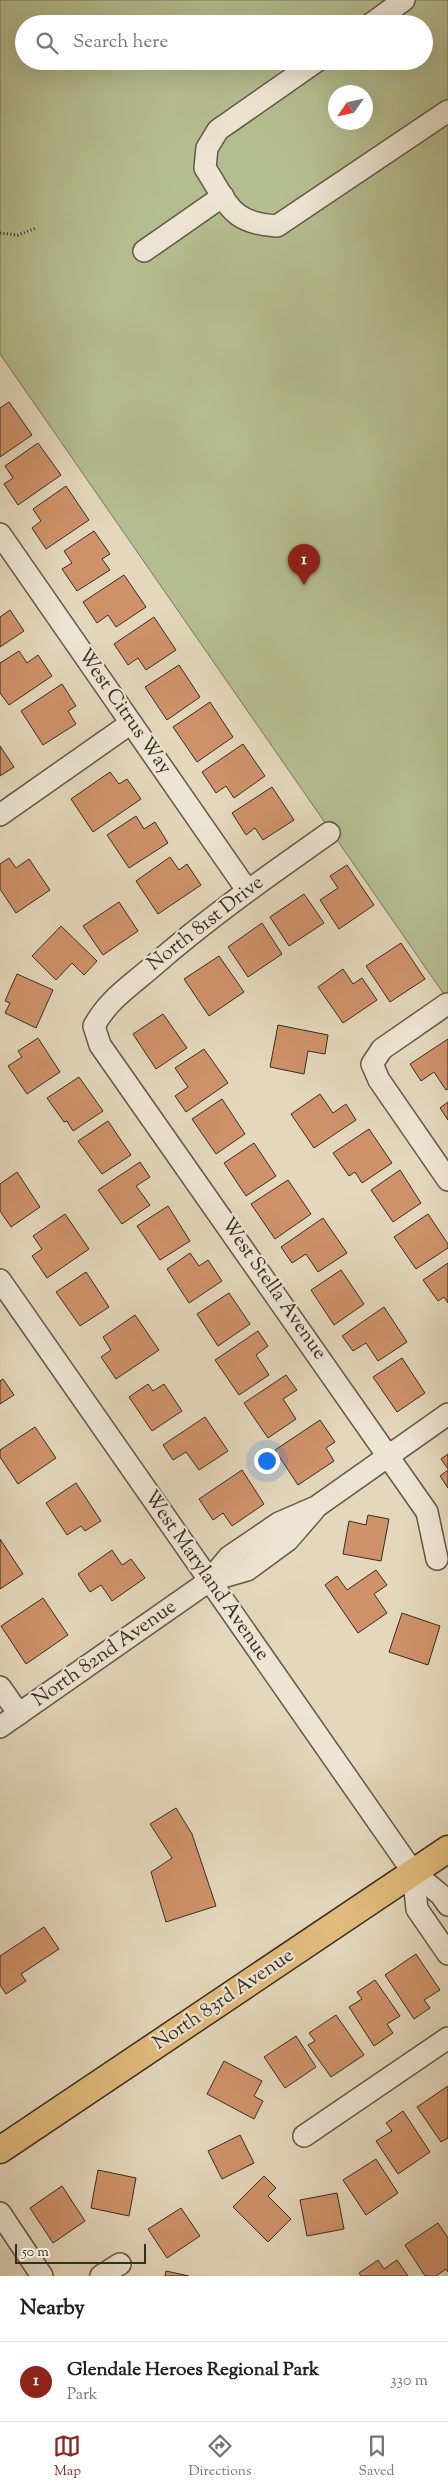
<!DOCTYPE html>
<style>
:root{--surface:#fff;--page:#f6f6f6;--text:#202124;--muted:#757577;--line:#e0e0e0;--accent:#8f2418}
body{margin:0;font-family:"Sorts Mill Goudy",serif;background:var(--page);color:var(--text)}
.compass{position:absolute;left:328px;top:85px;width:45px;height:45px;border-radius:50%;background:var(--surface);box-shadow:0 5px 20px #0002;rotate:236deg}
.scale{position:absolute;left:15px;bottom:12px;width:131px;box-sizing:border-box;padding-left:5px;border:2px solid #372d21;border-top:0;font-size:14px;line-height:18px;white-space:nowrap;color:#372d21;-webkit-text-stroke:4px #ede5d3;paint-order:stroke}
.you{position:absolute;left:266px;top:1460px;width:18px;height:18px;margin:-12px;border:4px solid #fff;border-radius:50%;background:#1a73e8;box-shadow:0 0 0 8px #1a73e833}
.badge{display:grid;place-items:center;width:32px;height:32px;border-radius:50%;background:var(--accent);color:#fff;font-size:16px;font-weight:700}
.pin{position:absolute;translate:-50% -41px;filter:drop-shadow(0 1px 2px #0008)}
.pin::after{content:'';position:absolute;top:26px;width:18px;height:15px;background:inherit;clip-path:polygon(0 0,100% 0,50% 100%)}
.list{margin:0;padding:0;list-style:none}
h2{display:flex;justify-content:space-between;align-items:center;height:65px;margin:0;padding:0 20px;font-size:21px}
h2 small{font-size:16px;font-weight:400;color:var(--muted)}
.list li{display:grid;grid-template-columns:32px 1fr auto;gap:15px;align-items:center;box-sizing:border-box;height:80px;padding:0 20px;border-top:1px solid var(--line)}
.list b{display:block;font-size:19px;white-space:nowrap}
.list p{margin:0;font-size:16px;white-space:nowrap;color:var(--muted)}
.list em{font-size:16px;font-style:normal;color:var(--muted)}
.icon{flex:none;width:28px;height:28px;fill:none;stroke:currentColor;stroke-width:2;stroke-linecap:round;stroke-linejoin:round}
.map{position:relative;flex:none;width:448px;height:2276px;overflow:hidden}
.search{position:absolute;background:var(--surface);box-shadow:0 5px 20px #0002;left:15px;right:15px;top:15px;height:55px;display:flex;align-items:center;gap:12px;box-sizing:border-box;padding:0 18px;border-radius:28px;color:var(--muted);font-size:19px}
.sheet{height:145px;background:var(--surface)}
nav{display:flex;justify-content:space-around;align-items:center;box-sizing:border-box;height:70px;border-top:1px solid var(--line);background:var(--surface);font-size:14px;color:var(--muted)}
nav a{display:grid;justify-items:center;gap:2px}
nav .on{color:var(--accent)}
.map>svg:first-child{display:block}
.green{fill:#b5be90;stroke:#767658;fill-rule:evenodd}
.building{fill:#cf926a;stroke:#372d21}
.lines{fill:none;stroke-linecap:round;stroke-linejoin:round}
.minor-casing{stroke:#625848;stroke-width:24}
.major-casing{stroke:#372d21;stroke-width:29}
.path{stroke:#372d21;stroke-width:3;stroke-dasharray:1 2.5;stroke-linecap:butt}
.minor{stroke:#ede5d3;stroke-width:21}
.major{stroke:#e2bc7e;stroke-width:26}
.labels{text-anchor:middle;dominant-baseline:central;stroke-width:4.5;stroke-linejoin:round;paint-order:stroke}
.street-label{font-size:20px;fill:#372d21;stroke:#ede5d3}
</style>
<div class="map">
<svg width="448" height="2276" viewBox="0 0 448 2276">
<rect width="100%" height="100%" fill="#e4d7bb"/>
<filter id="stains"><feTurbulence type="fractalNoise" baseFrequency=".004" numOctaves="4"/><feColorMatrix values="0 0 0 0 .2 0 0 0 0 .09 0 0 0 0 .02 0 0 0 .5 -.17"/></filter>
<radialGradient id="worn" r=".72"><stop offset=".6" stop-color="#630" stop-opacity="0"/><stop offset="1" stop-color="#630" stop-opacity=".3"/></radialGradient>
<path class="green" d="M0 0H448V1000L0 354ZM24 24H424V61H24ZM336 92H366V122H336Z"/>
<g class="building">
<path d="M9 402 32 435 0 457V408Z"/>
<path d="M38 443 61 475 18 505 4 484 13 478 5 466Z"/>
<path d="M66 486 89 520 46 549 32 528 41 521 33 509Z"/>
<path d="M94 531 110 554 102 559 110 570 77 591 62 569 72 563 64 551Z"/>
<path d="M124 575 146 607 116 627 108 615 97 623 83 602Z"/>
<path d="M10 610 24 631 0 647V617Z"/>
<path d="M154 617 176 650 146 670 138 658 128 665 114 644Z"/>
<path d="M19 651 27 663 38 655 52 676 9 705 0 693V663Z"/>
<path d="M179 665 200 697 167 720 145 687Z"/>
<path d="M62 684 76 706 68 711 76 724 43 745 21 711Z"/>
<path d="M210 702 233 737 197 762 173 727Z"/>
<path d="M243 744 265 776 234 798 226 786 216 793 202 772Z"/>
<path d="M0 746 14 767 0 776Z"/>
<path d="M110 772 119 784 127 779 141 799 93 832 71 799Z"/>
<path d="M272 787 294 820 263 840 255 828 246 835 232 813Z"/>
<path d="M136 816 144 829 155 822 168 843 129 868 107 835Z"/>
<path d="M170 857 179 870 187 864 201 885 158 914 136 881Z"/>
<path d="M9 858 16 868 29 859 50 890 16 913 0 889V864Z"/>
<path d="M347 865 374 905 339 929 320 900 338 888 330 876Z"/>
<path d="M304 894 324 923 289 946 270 917Z"/>
<path d="M119 902 138 931 103 955 83 926Z"/>
<path d="M262 923 282 954 248 977 228 947Z"/>
<path d="M61 926 97 961 84 975 72 963 56 980 32 956Z"/>
<path d="M401 943 425 979 390 1002 366 966Z"/>
<path d="M219 956 244 992 209 1016 184 979Z"/>
<path d="M343 969 353 984 362 978 377 1000 343 1023 318 987Z"/>
<path d="M17 974 53 990 36 1028 5 1013 10 1003 5 1001Z"/>
<path d="M163 1014 187 1048 156 1069 133 1034Z"/>
<path d="M278 1025 328 1035 325 1054 308 1051 304 1074 270 1067Z"/>
<path d="M38 1038 60 1072 27 1094 8 1066 22 1057 18 1051Z"/>
<path d="M448 1039V1089L446 1090 434 1072 421 1081 410 1064Z"/>
<path d="M204 1049 228 1083 186 1112 175 1096 188 1087 175 1068Z"/>
<path d="M79 1077 103 1111 73 1131 67 1121 64 1122 47 1098Z"/>
<path d="M320 1094 333 1113 346 1104 356 1120 314 1148 291 1114Z"/>
<path d="M222 1099 245 1134 216 1154 192 1119Z"/>
<path d="M448 1102V1120L440 1108Z"/>
<path d="M108 1121 131 1155 102 1174 78 1141Z"/>
<path d="M369 1129 392 1163 362 1183 355 1172 349 1176 333 1153Z"/>
<path d="M254 1143 276 1176 246 1196 224 1163Z"/>
<path d="M140 1162 150 1177 136 1186 150 1205 122 1224 98 1190Z"/>
<path d="M400 1170 421 1203 393 1222 371 1190Z"/>
<path d="M17 1172 40 1207 11 1227 0 1211V1184Z"/>
<path d="M288 1180 311 1214 275 1239 251 1204Z"/>
<path d="M168 1206 190 1241 160 1260 137 1226Z"/>
<path d="M65 1214 89 1249 47 1278 32 1256 42 1249 33 1236Z"/>
<path d="M428 1214 448 1244V1248L416 1269 394 1237Z"/>
<path d="M323 1218 347 1253 318 1272 306 1254 292 1263 281 1247Z"/>
<path d="M190 1253 199 1266 208 1260 222 1281 189 1303 167 1269Z"/>
<path d="M448 1263V1303L444 1297 438 1301 423 1280Z"/>
<path d="M341 1270 364 1304 334 1325 311 1290Z"/>
<path d="M86 1272 109 1307 80 1326 56 1292Z"/>
<path d="M229 1293 250 1324 218 1346 197 1314Z"/>
<path d="M384 1307 407 1342 378 1361 366 1343 353 1351 342 1336Z"/>
<path d="M135 1315 159 1350 116 1379 101 1357 111 1350 103 1337Z"/>
<path d="M258 1331 268 1346 256 1355 269 1375 239 1395 215 1360Z"/>
<path d="M402 1358 425 1393 397 1412 373 1377Z"/>
<path d="M286 1375 297 1390 283 1399 296 1419 268 1438 244 1403Z"/>
<path d="M3 1379 14 1395 0 1404V1381Z"/>
<path d="M148 1384 153 1391 164 1384 182 1411 152 1431 129 1397Z"/>
<path d="M205 1417 228 1451 199 1470 186 1452 173 1460 163 1445Z"/>
<path d="M320 1420 335 1442 326 1448 334 1461 298 1485 275 1450Z"/>
<path d="M35 1427 56 1458 18 1484 0 1457V1450Z"/>
<path d="M448 1454V1469L441 1459Z"/>
<path d="M242 1470 264 1504 232 1526 223 1513 213 1520 199 1499Z"/>
<path d="M448 1470V1488L440 1476Z"/>
<path d="M76 1483 101 1521 85 1531 81 1526 67 1535 46 1503Z"/>
<path d="M368 1515 389 1519 381 1561 343 1554 349 1521 366 1525Z"/>
<path d="M0 1539 23 1574 0 1589Z"/>
<path d="M112 1550 122 1565 131 1559 145 1578 112 1601 101 1585 90 1592 78 1574Z"/>
<path d="M376 1570 387 1585 374 1594 387 1613 358 1633 325 1585 337 1576 347 1590Z"/>
<path d="M43 1598 68 1635 26 1664 1 1626Z"/>
<path d="M402 1613 440 1626 428 1665 389 1652Z"/>
<path d="M176 1808 192 1834 216 1906 166 1922 151 1872 172 1858 150 1824Z"/>
<path d="M44 1927 59 1949 21 1974 26 1981 6 1994 0 1985V1956Z"/>
<path d="M416 1954 440 1990 424 2000 430 2008 414 2019 385 1975Z"/>
<path d="M375 1980 400 2016 387 2024 393 2033 374 2046 349 2007 362 1999 357 1992Z"/>
<path d="M336 2015 364 2055 331 2077 308 2045 315 2041 309 2033Z"/>
<path d="M296 2036 316 2067 285 2088 264 2057Z"/>
<path d="M224 2061 262 2081 254 2096 263 2101 254 2119 207 2094Z"/>
<path d="M448 2086V2138L441 2142 417 2107Z"/>
<path d="M403 2111 430 2152 398 2174 376 2141 392 2131 386 2123Z"/>
<path d="M240 2135 254 2163 222 2179 208 2151Z"/>
<path d="M376 2159 398 2193 366 2215 343 2180Z"/>
<path d="M98 2170 136 2178 129 2216 91 2208Z"/>
<path d="M264 2176 276 2188 268 2196 291 2219 268 2242 233 2207Z"/>
<path d="M62 2186 85 2221 53 2243 30 2208Z"/>
<path d="M337 2193 344 2229 307 2236 300 2200Z"/>
<path d="M181 2208 200 2236 167 2258 148 2229Z"/>
<path d="M438 2223 448 2238V2272L446 2269 436 2276H425L405 2245Z"/>
<path d="M378 2260 384 2269 397 2260 408 2276H361L359 2273Z"/>
<path d="M166 2271 189 2276H165Z"/>
</g>
<g class="lines">
<g class="minor-casing">
<g id="minor">
<path d="M371 24 404 0"/>
<path d="M317 61 218 130 207 148 205 168C229 205 230 223 277 226L448 111"/>
<path d="M144 251 223 196"/>
<path d="M0 534 247 890"/>
<path d="M0 815 131 723"/>
<path d="M329 833C268 876 208 918 152 967 130 986 108 1000 94 1026L100 1045 427 1512 437 1559"/>
<path d="M447 1004 382 1049 372 1064 379 1080 448 1180"/>
<path d="M0 1280 413 1872 441 1895 448 1905"/>
<path d="M209 1581 247 1570 288 1540 314 1510"/>
<path d="M0 1687 19 1714"/>
<path d="M0 1727 209 1581 229 1557 279 1523 316 1507 448 1414"/>
<path d="M413 1872 417 1909 448 1954"/>
<path d="M304 2136 448 2038"/>
<path d="M0 2213 42 2276"/>
<path d="M101 2276 120 2264"/>
</g>
</g>
<g class="major-casing">
<path id="major" d="M0 2150 448 1849"/>
</g>
<path class="path" d="M0 233 18 235 36 228"/>
<use href="#minor" class="minor"/>
<use href="#major" class="major"/>
</g>
<g class="labels">
<g class="street-label">
<text transform="translate(124 712) rotate(55)">West Citrus Way</text>
<text transform="translate(206 924) rotate(-38)">North 81st Drive</text>
<text transform="translate(273 1289) rotate(55)">West Stella Avenue</text>
<text transform="translate(206 1576) rotate(55)">West Maryland Avenue</text>
<text transform="translate(105 1654) rotate(-35)">North 82nd Avenue</text>
<text transform="translate(224 2000) rotate(-34)">North 83rd Avenue</text>
</g>
</g>
<rect width="100%" height="100%" filter="url(#stains)"/>
<rect width="100%" height="100%" fill="url(#worn)"/>
</svg>
<svg class="compass" viewBox="-18 -18 36 36"><path d="M0-13l5 13h-10z" fill="#e53935"/><path d="M0 13l5-13h-10z" fill="#757577"/></svg>
<div class="scale">50 m</div>
<div class="you"></div>
<div class="pin badge" style="left:304px;top:585px">1</div>
<div class="search"><svg class="icon" aria-label="search" viewBox="0 0 24 24"><circle cx="10" cy="10" r="6"/><path d="M15 15l6 6"/></svg>Search here</div>
</div>
<section class="sheet">
<h2>Nearby<small></small></h2>
<ul class="list">
<li><span class="badge">1</span><div><b>Glendale Heroes Regional Park</b><p>Park</p></div><em>330 m</em></li>
</ul>
</section>
<nav>
<a class="on"><svg class="icon" aria-label="map" viewBox="0 0 24 24"><path d="M3 6l6-2 6 2 6-2v14l-6 2-6-2-6 2zM9 4v14M15 6v14"/></svg>Map</a>
<a><svg class="icon" aria-label="directions" viewBox="0 0 24 24"><path d="M12 3l9 9-9 9-9-9zM9 14v-3h6M13 9l2 2-2 2"/></svg>Directions</a>
<a><svg class="icon" aria-label="saved" viewBox="0 0 24 24"><path d="M7 4h10v16l-5-4-5 4z"/></svg>Saved</a>
</nav>
